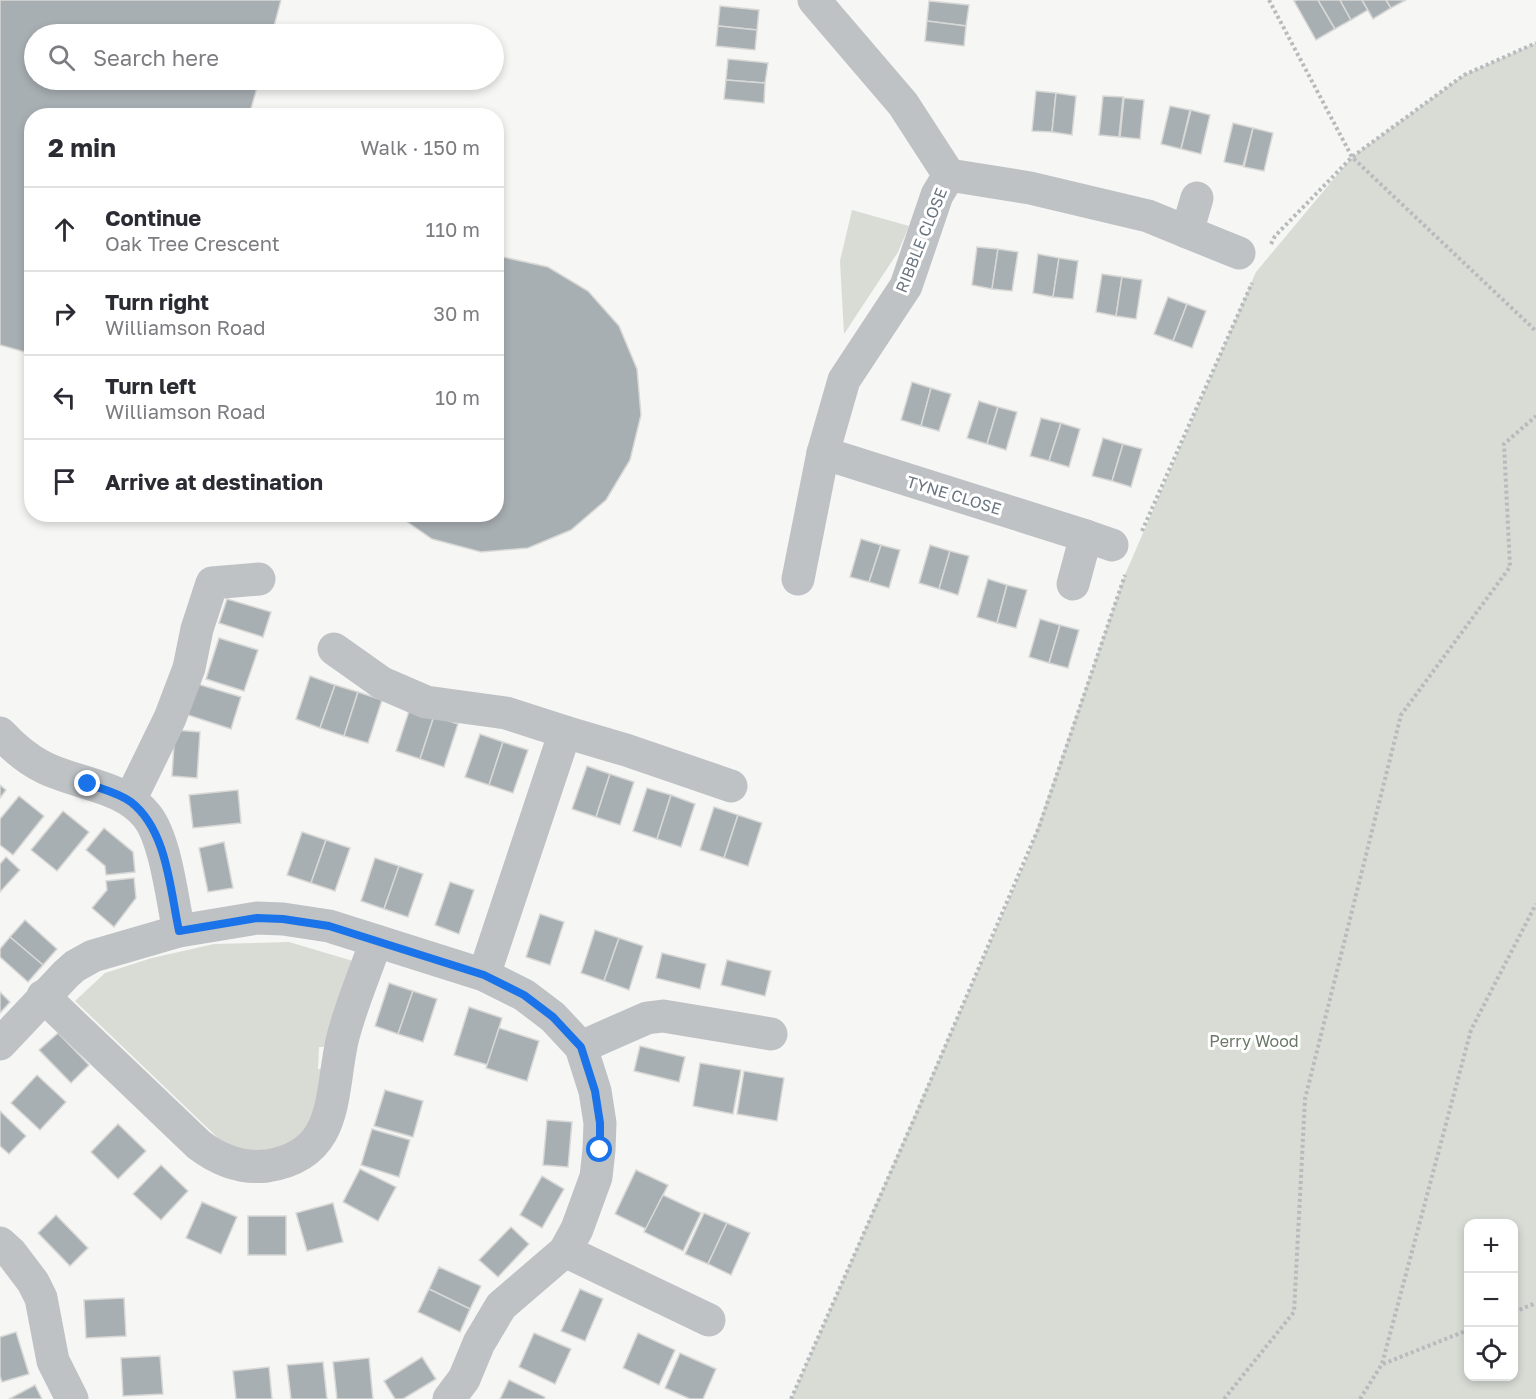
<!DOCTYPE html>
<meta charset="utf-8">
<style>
:root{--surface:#fff;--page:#f7f7f7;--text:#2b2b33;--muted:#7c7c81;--line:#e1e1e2}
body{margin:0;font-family:"Golos Text",sans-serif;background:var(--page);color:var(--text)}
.controls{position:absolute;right:18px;bottom:18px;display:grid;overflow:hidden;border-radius:12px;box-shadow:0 3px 9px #0003}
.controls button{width:54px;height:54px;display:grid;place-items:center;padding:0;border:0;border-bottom:2px solid var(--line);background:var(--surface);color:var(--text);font:30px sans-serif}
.stop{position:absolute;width:18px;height:18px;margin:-14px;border:4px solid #1a73e8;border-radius:50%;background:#fff}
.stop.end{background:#1a73e8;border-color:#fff;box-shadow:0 2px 6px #0008}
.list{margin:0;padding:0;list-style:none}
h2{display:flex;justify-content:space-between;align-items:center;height:78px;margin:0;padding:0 24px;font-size:26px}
h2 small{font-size:20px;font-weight:400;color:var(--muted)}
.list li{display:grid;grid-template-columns:39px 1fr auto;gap:18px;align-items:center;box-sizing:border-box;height:84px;padding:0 24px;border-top:2px solid var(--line)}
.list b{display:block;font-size:22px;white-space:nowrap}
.list p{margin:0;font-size:20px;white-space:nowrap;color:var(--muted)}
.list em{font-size:20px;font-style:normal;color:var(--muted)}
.icon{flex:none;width:33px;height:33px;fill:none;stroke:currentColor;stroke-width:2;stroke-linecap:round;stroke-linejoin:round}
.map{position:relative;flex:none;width:1536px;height:1399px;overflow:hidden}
.search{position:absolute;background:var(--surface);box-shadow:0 3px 9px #0003;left:24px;top:24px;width:480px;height:66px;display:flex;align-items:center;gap:15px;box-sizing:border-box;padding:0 21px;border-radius:33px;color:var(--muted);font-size:22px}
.panel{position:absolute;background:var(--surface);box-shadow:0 3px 9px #0003;left:24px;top:108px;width:480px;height:414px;border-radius:24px}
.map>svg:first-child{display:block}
.green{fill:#d8dcd5;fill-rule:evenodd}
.building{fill:#a8afb3;stroke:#d8d8d6;stroke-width:1.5}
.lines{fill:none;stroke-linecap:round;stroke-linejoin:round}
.path{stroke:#b8bbbd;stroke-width:4;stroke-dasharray:3 3;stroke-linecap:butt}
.minor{stroke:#bec2c5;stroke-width:33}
.route{stroke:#1a73e8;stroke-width:8}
.labels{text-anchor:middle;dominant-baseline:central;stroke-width:6;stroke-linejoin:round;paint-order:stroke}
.street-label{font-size:16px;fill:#697681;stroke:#fff}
.park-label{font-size:16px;fill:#6a7967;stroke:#fff}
</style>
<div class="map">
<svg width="1536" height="1399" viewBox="0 0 1536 1399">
<rect width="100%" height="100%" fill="#f6f6f4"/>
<g class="green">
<path d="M1536 43V1399H791L1028 855 1124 577 1256 272 1352 157 1464 75ZM1468 1224H1514V1376H1468Z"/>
<path d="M852 210 909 226 898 252 844 334 840 261Z"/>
<path d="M289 942 353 961 324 1047H319L318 1069H324C321 1085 320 1104 314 1119 303 1145 265 1160 239 1150 232 1148 225 1142 219 1139L75 1001 105 973 152 958 214 944Z"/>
</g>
<g class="building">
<path d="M0 0H281L272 34H34V80H259L249 116H32V354L0 345Z"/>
<path d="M1297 0H1318L1335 29 1316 40 1294 1Z"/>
<path d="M1318 0H1340L1351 20 1335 29Z"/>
<path d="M1340 0H1362L1368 10 1351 20Z"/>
<path d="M1362 0H1386L1391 8 1373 19Z"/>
<path d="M1386 0H1406L1391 8Z"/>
<path d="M929 1 969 5 966 26 927 21Z"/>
<path d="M720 6 759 10 757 30 718 26Z"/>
<path d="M927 21 966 26 964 46 925 41Z"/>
<path d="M718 26 757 30 755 50 716 46Z"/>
<path d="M728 59 768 63 765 83 726 80Z"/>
<path d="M726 80 765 83 764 103 724 99Z"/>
<path d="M1036 91 1056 93 1052 132 1032 131Z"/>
<path d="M1056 93 1076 96 1072 135 1052 132Z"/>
<path d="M1103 96 1123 97 1119 137 1099 135Z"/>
<path d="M1124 98 1144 100 1140 139 1120 137Z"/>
<path d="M1170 106 1190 110 1181 149 1161 144Z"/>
<path d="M1191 110 1210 115 1201 154 1181 149Z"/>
<path d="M1233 123 1253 128 1243 166 1224 162Z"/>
<path d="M1253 128 1273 133 1264 171 1244 167Z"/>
<path d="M977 247 998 249 992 289 972 285Z"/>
<path d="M998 249 1018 252 1012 291 992 289Z"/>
<path d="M1038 254 1059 258 1053 297 1033 293Z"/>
<path d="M503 257 548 267 588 291 619 326 637 369 641 415 630 460 606 500 571 530 528 548 481 552 432 539 396 514H496V258Z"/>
<path d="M1059 258 1078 261 1073 299 1053 297Z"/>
<path d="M1102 274 1122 277 1116 316 1096 312Z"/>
<path d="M1122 277 1142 280 1136 319 1116 316Z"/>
<path d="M1168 297 1187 304 1173 341 1154 334Z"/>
<path d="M1187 304 1206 311 1192 348 1173 341Z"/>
<path d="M912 382 931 388 921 426 901 420Z"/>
<path d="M931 388 951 394 939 431 921 426Z"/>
<path d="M979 401 998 407 987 444 967 438Z"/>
<path d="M998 407 1017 412 1006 450 987 444Z"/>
<path d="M1041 418 1061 423 1049 461 1030 456Z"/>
<path d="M1061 423 1080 429 1069 467 1049 461Z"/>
<path d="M1103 438 1123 444 1112 481 1092 476Z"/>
<path d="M1123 444 1142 449 1131 487 1112 481Z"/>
<path d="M861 539 881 545 869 582 850 577Z"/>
<path d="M881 545 900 550 889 588 869 582Z"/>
<path d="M930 545 950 551 939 589 919 583Z"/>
<path d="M950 551 969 556 958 595 939 589Z"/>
<path d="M988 579 1007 585 997 623 977 617Z"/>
<path d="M1007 585 1027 590 1016 628 997 623Z"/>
<path d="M227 599 271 612 263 637 219 623Z"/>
<path d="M1040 619 1060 625 1049 663 1029 657Z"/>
<path d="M1060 625 1079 630 1068 668 1049 663Z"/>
<path d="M219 638 258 650 244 691 206 679Z"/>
<path d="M310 676 335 685 320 728 296 719Z"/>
<path d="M194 683 241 697 231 729 185 714Z"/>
<path d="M335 685 358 692 344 736 320 728Z"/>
<path d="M358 692 382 700 368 743 344 736Z"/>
<path d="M410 708 434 716 420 759 396 751Z"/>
<path d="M434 716 458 724 444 767 420 759Z"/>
<path d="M175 730 200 732 197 778 172 776Z"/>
<path d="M480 734 503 742 489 785 465 777Z"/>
<path d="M503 742 528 750 513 793 489 785Z"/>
<path d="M587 766 610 774 596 817 572 809Z"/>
<path d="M610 774 634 782 620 825 596 817Z"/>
<path d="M0 785 6 790 0 798Z"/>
<path d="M647 788 671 795 657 839 633 831Z"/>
<path d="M238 790 241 823 193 828 189 795Z"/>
<path d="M671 795 695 804 681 847 657 839Z"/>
<path d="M19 796 44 816 13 855 0 845V819Z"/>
<path d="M714 807 738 815 724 858 700 850Z"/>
<path d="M63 811 89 832 57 871 31 850Z"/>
<path d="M738 815 762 823 748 866 724 858Z"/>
<path d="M104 828 133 852 135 872 106 875 105 866 86 850Z"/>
<path d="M302 832 326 840 311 883 287 875Z"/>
<path d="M326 840 350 848 335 891 311 883Z"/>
<path d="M224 842 233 888 208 892 199 848Z"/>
<path d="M6 857 20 870 0 892V864Z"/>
<path d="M375 858 399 866 384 909 361 901Z"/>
<path d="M399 866 423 874 408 917 384 909Z"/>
<path d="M134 878 136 898 114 927 92 908 107 890 106 881Z"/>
<path d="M450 882 474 890 459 934 435 925Z"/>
<path d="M540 914 564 922 550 965 526 957Z"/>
<path d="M25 920 57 949 43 965 10 937Z"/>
<path d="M595 930 619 938 604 981 581 973Z"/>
<path d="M10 937 43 965 28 982 0 957V949Z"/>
<path d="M619 938 643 946 629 990 604 981Z"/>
<path d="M662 953 706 964 700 989 656 978Z"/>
<path d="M727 960 771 971 765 996 721 985Z"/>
<path d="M389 983 413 991 398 1034 375 1026Z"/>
<path d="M413 991 437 999 423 1042 398 1034Z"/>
<path d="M0 992 10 1002 0 1013Z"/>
<path d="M469 1007 502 1018 488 1065 454 1055Z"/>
<path d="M499 1028 539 1041 527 1081 486 1068Z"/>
<path d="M58 1033 89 1065 71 1083 39 1050Z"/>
<path d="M640 1046 685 1057 679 1082 634 1071Z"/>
<path d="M700 1063 741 1070 733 1114 693 1106Z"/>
<path d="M744 1071 784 1078 777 1121 737 1114Z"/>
<path d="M37 1075 66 1102 40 1130 11 1103Z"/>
<path d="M385 1090 423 1101 413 1137 374 1126Z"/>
<path d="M0 1111 26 1136 9 1154 0 1146Z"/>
<path d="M547 1120 572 1122 568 1167 543 1165Z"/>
<path d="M118 1124 146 1151 118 1179 91 1152Z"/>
<path d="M372 1129 410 1140 399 1177 361 1165Z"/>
<path d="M161 1165 188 1191 161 1220 133 1194Z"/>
<path d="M360 1169 396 1187 378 1221 343 1202Z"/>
<path d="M636 1170 668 1185 646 1229 615 1214Z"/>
<path d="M542 1176 564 1189 542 1228 520 1215Z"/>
<path d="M663 1195 701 1213 683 1251 644 1232Z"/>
<path d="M202 1202 237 1217 221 1254 186 1238Z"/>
<path d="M333 1203 343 1242 307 1251 296 1213Z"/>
<path d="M704 1213 727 1223 708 1264 685 1254Z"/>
<path d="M56 1215 88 1248 70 1266 38 1233Z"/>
<rect x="248" y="1216" width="38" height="39"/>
<path d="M727 1223 750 1233 731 1275 708 1264Z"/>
<path d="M511 1227 529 1244 498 1277 479 1260Z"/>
<path d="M439 1267 481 1286 470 1309 429 1289Z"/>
<path d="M429 1289 470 1309 460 1332 418 1312Z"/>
<path d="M580 1289 603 1299 585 1341 561 1331Z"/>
<path d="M124 1298 126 1336 86 1338 84 1300Z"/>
<path d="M16 1332 29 1374 2 1382 0 1376V1337Z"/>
<path d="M534 1333 571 1349 555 1384 519 1367Z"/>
<path d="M638 1333 675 1350 659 1385 623 1368Z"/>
<path d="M680 1353 716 1369 703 1399H690L665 1388Z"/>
<path d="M160 1356 163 1394 123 1396 121 1358Z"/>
<path d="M422 1357 436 1379 403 1399H395L384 1381Z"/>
<path d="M369 1358 373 1399H337L333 1362Z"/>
<path d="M323 1362 327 1399H291L287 1365Z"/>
<path d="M269 1367 272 1399H236L233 1371Z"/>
<path d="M509 1380 545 1397 544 1399H500Z"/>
<path d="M35 1385 42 1399H9Z"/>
</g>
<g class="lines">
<g class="path">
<path d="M1269 0 1352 157 1536 331"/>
<path d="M1271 244 1275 236 1352 157 1464 75 1536 43"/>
<path d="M1142 531 1252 283"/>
<path d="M1514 1312 1536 1303"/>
<path d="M1383 1364 1468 1330"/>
<path d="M791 1399 915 1117 1039 827 1125 575"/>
<path d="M1224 1399 1294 1312 1305 1099 1401 715 1510 567 1504 444 1536 416"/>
<path d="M1360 1399 1382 1364 1471 1030 1536 904"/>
</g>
<g class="minor">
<path d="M949 175 1030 188 1148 216 1187 232"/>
<path d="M1197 198 1187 232 1239 253"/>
<path d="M823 453 1086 536"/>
<path d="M798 579 823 453 844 380 906 286 937 195 949 175 903 104 814 0"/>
<path d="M1073 584 1086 536 1112 545"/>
<path d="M334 649 382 683 426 702 506 713 565 732"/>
<path d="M0 733C13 747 25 758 43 767 76 784 122 785 147 816 166 840 172 900 179 931"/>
<path d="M130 800 170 718 189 668 197 629 212 583 259 579"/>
<path d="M484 975 565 732 626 750 731 786"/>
<path d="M43 996 199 1145C219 1160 242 1169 267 1166 339 1155 330 1096 342 1041 350 1007 365 974 376 941"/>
<path d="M0 1044 66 974 75 966 93 956 179 931 257 918 283 919 329 926 484 975 524 995 553 1017 581 1047 595 1091 600 1123 599 1150 596 1177 577 1229 565 1251 501 1306 479 1343 464 1379 449 1399"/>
<path d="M581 1047 647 1018 663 1016 771 1034"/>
<path d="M0 1243 11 1253 33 1282 41 1298 53 1361 72 1399"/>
<path d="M565 1251 709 1320"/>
</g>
</g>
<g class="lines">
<path class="route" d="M88 784C102 789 119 793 131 802 167 830 170 889 179 931L257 918 283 919 329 926 484 975 524 995 553 1017 581 1047 595 1091 600 1123V1150"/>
</g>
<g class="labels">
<g class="street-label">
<text transform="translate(921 240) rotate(-68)">RIBBLE CLOSE</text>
<text transform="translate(954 495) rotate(17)">TYNE CLOSE</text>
</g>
<g class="park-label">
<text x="1254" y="1041">Perry Wood</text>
</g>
</g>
</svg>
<div class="controls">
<button>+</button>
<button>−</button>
<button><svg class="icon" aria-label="locate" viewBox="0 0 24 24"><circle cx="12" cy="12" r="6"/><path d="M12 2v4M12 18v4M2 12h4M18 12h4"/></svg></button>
</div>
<div class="stop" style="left:600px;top:1150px"></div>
<div class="stop end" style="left:88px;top:784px"></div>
<div class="search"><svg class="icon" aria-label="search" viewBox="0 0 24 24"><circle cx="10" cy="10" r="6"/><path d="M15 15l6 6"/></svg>Search here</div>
<section class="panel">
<h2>2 min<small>Walk · 150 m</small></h2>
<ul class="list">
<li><svg class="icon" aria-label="ahead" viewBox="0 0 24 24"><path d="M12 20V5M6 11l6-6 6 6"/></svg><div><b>Continue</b><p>Oak Tree Crescent</p></div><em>110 m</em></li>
<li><svg class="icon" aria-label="right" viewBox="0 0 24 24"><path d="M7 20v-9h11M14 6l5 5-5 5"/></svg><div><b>Turn right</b><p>Williamson Road</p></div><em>30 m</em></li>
<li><svg class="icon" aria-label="left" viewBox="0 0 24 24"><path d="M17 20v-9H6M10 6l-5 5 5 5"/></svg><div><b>Turn left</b><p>Williamson Road</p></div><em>10 m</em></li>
<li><svg class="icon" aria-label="arrive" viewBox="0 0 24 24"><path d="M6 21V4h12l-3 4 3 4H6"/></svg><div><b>Arrive at destination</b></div></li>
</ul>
</section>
</div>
